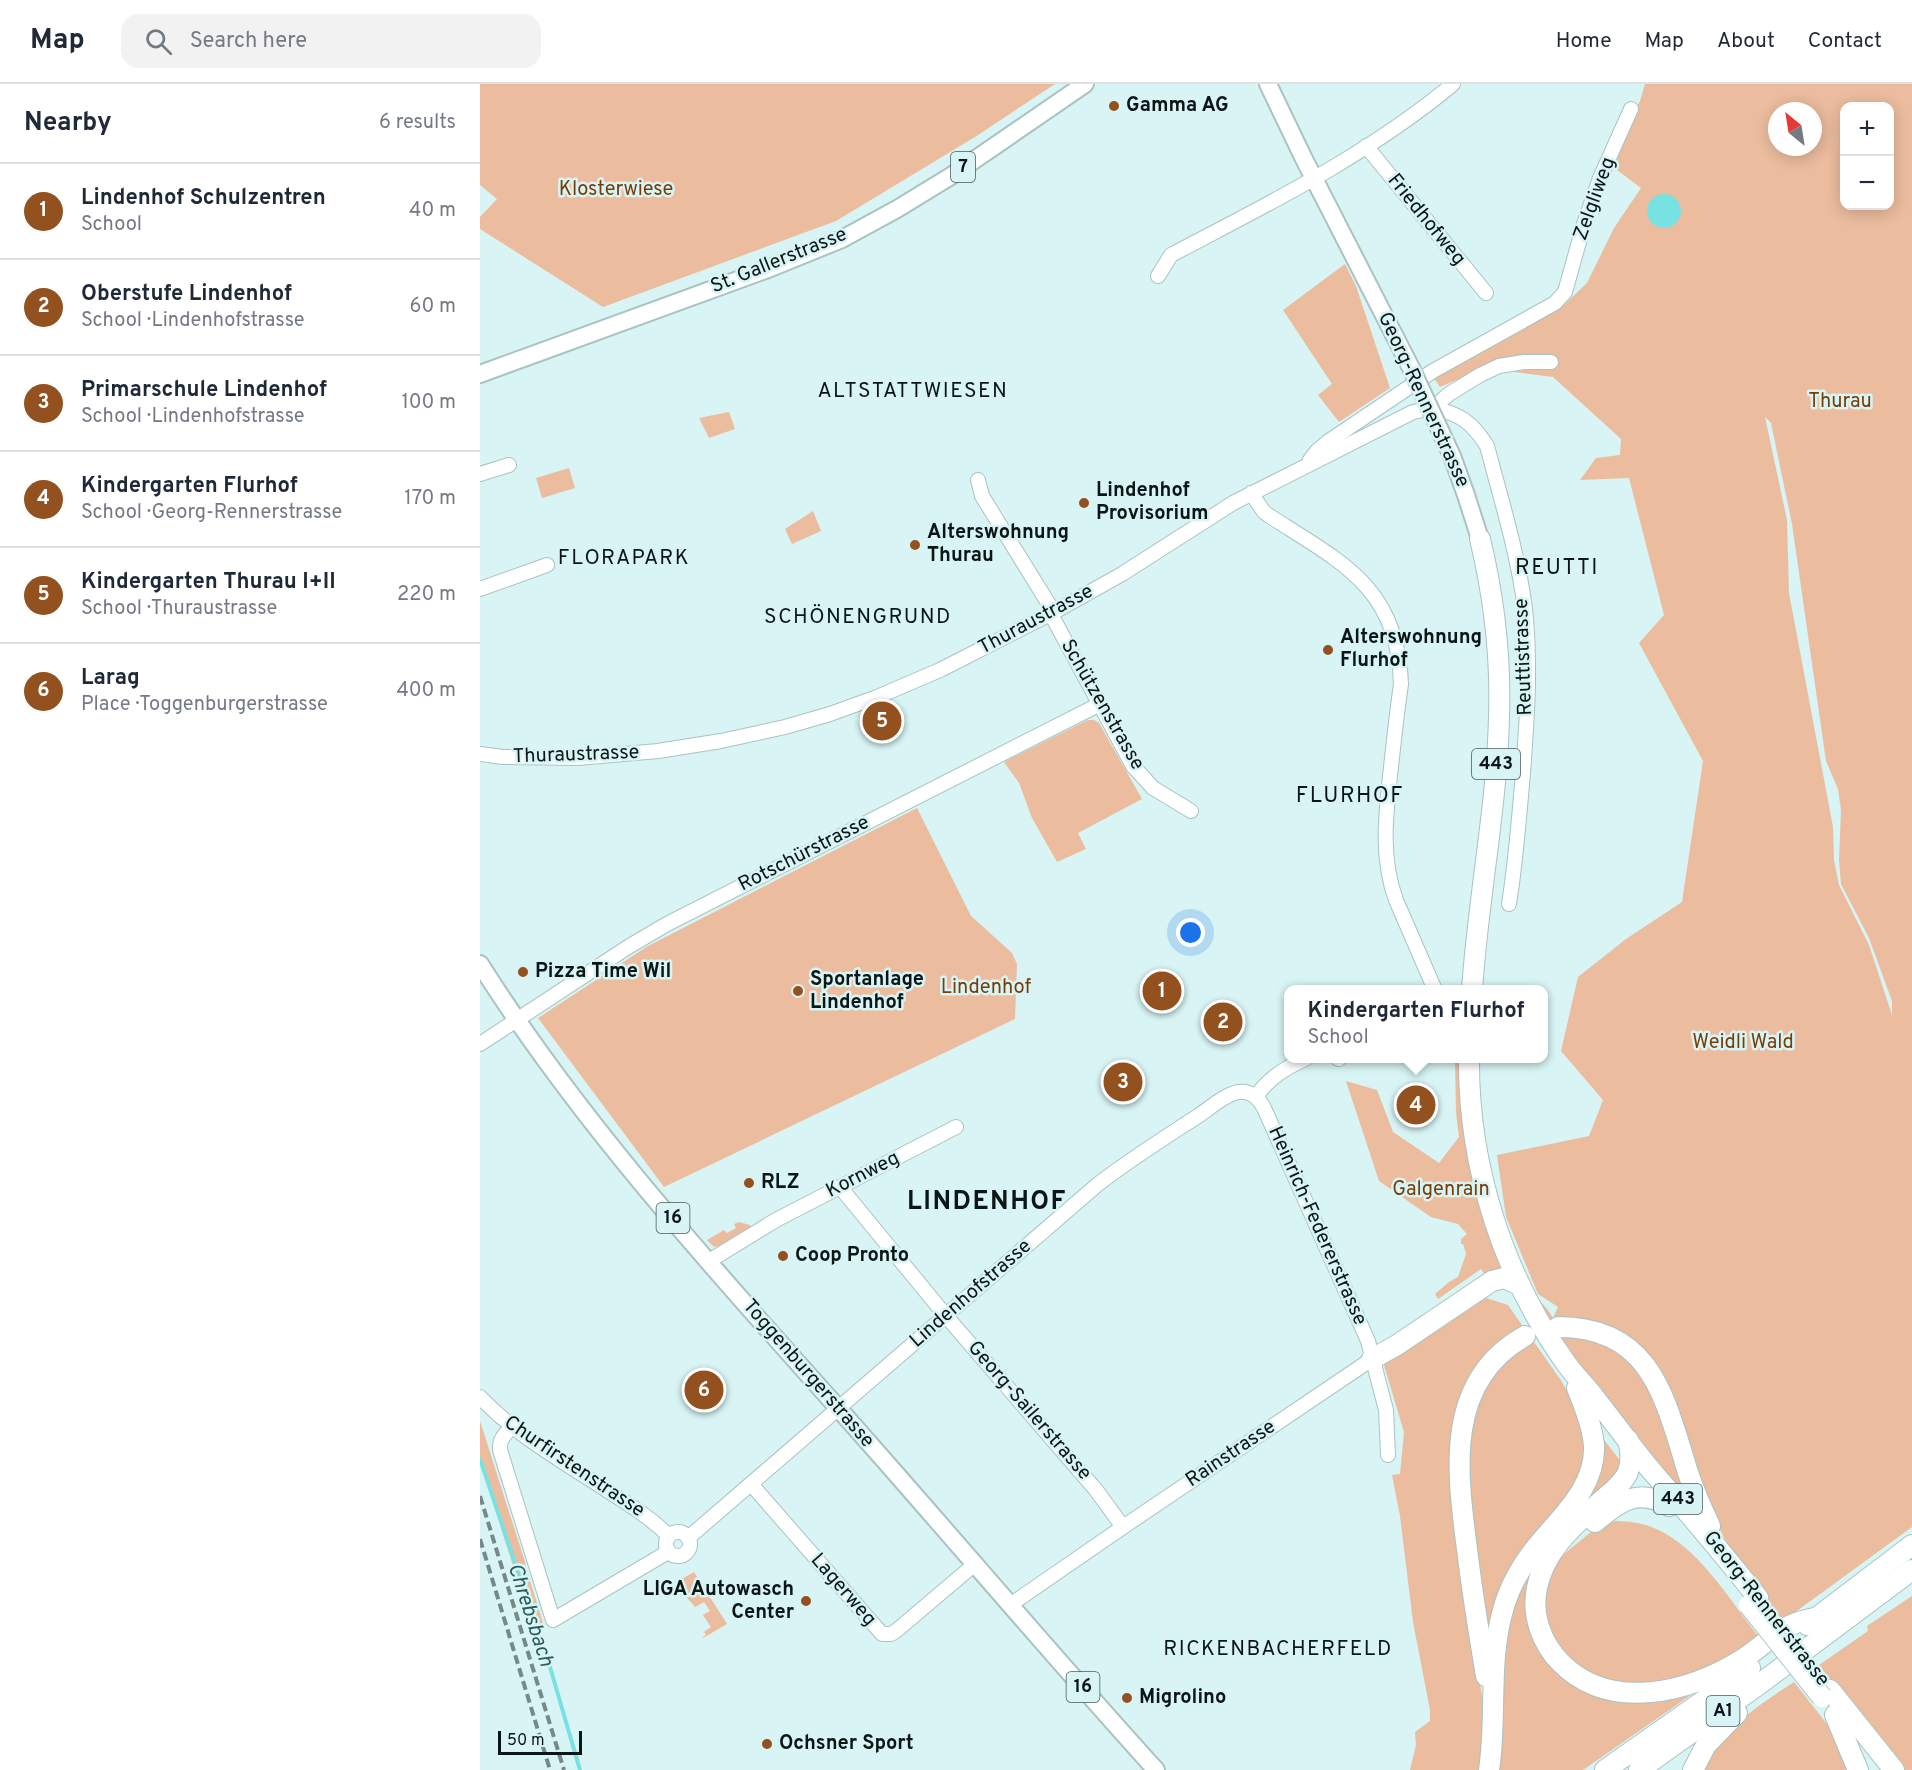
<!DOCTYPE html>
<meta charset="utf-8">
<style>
:root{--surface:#fff;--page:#f2f2f3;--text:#1f2937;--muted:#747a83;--line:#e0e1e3;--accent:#93511f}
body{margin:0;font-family:Overpass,sans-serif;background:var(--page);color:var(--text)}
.controls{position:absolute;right:18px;top:18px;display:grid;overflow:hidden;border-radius:12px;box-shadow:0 3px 15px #0003}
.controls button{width:54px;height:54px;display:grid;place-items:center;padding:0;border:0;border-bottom:2px solid var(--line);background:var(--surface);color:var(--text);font:30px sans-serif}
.compass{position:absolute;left:1288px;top:18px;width:54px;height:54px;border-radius:50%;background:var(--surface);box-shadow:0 3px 15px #0003;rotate:330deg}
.scale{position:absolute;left:18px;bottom:15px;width:84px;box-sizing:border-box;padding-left:6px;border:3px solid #0c1616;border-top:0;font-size:16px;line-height:21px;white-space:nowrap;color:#0c1616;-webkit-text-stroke:4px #d8f4f4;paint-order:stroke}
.you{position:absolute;left:711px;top:849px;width:21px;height:21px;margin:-15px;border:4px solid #fff;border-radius:50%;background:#1a73e8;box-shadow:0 0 0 9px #1a73e833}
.badge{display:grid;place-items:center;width:39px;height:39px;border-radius:50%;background:var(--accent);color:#fff;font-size:20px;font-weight:700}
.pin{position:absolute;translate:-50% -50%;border:3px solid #fff;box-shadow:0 2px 6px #0006}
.popup{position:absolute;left:804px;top:901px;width:264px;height:78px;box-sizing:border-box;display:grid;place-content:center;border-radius:12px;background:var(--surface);filter:drop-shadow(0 2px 4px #0005);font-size:20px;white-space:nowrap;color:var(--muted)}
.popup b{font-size:22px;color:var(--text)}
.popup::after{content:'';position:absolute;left:50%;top:100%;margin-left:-12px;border:12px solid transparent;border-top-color:var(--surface)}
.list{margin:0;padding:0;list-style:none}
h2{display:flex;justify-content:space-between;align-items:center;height:78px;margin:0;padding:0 24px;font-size:26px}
h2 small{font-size:20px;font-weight:400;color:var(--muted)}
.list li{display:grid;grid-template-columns:39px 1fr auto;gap:18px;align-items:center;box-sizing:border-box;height:96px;padding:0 24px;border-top:2px solid var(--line)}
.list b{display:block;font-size:22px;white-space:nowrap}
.list p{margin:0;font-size:20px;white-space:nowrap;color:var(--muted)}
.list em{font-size:20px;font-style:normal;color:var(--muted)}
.icon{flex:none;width:33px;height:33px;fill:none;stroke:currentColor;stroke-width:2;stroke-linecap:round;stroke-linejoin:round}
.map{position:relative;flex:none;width:1432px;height:1686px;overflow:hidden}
header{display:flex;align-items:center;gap:36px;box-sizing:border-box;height:84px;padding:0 30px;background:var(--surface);border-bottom:2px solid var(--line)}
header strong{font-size:28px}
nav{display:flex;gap:33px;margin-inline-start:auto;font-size:21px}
.search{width:420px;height:54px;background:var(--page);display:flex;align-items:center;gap:15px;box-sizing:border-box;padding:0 21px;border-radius:18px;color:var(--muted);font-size:22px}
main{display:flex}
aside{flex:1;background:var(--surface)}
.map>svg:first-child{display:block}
.green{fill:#ebbc9e;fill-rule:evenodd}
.water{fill:#77e2e1}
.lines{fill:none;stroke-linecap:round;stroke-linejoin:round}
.stream{stroke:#77e2e1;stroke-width:4}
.minor-casing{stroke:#a8c3c2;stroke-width:16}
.major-casing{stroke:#a8c3c2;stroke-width:20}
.highway-casing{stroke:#a8c3c2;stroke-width:22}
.minor{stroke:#fff;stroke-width:14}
.major{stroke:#fff;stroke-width:16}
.highway{stroke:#fff;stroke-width:20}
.rail{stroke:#758989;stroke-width:4;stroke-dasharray:9 4.5;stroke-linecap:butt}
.major-bridge-casing{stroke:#a8c3c2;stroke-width:20;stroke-linecap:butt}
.highway-bridge-casing{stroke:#a8c3c2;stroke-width:22;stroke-linecap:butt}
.major-bridge{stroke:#fff;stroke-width:16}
.highway-bridge{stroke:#fff;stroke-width:20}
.poi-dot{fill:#93511f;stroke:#d8f4f4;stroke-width:2}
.labels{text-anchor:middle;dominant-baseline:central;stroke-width:5;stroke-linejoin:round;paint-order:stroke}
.shield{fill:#d8f4f4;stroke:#495959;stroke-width:1.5}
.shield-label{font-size:18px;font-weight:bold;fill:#0c1616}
.poi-label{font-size:20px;font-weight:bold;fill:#0c1616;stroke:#d8f4f4;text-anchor:start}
.park-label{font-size:20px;fill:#783c06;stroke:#d8f4f4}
.street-label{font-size:20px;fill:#0c1616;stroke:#d8f4f4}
.neighbourhood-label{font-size:21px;letter-spacing:1.5px;fill:#0c1616;stroke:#d8f4f4}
.water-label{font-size:21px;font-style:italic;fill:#2c5b5b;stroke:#d8f4f4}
.quarter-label{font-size:22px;letter-spacing:1.5px;fill:#0c1616;stroke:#d8f4f4}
.district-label{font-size:26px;font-weight:bold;letter-spacing:1.5px;fill:#0c1616;stroke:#d8f4f4}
</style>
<header>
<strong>Map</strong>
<div class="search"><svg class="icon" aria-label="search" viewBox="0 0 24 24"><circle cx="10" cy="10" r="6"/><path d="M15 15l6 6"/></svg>Search here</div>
<nav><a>Home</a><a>Map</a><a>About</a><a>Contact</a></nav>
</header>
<main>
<aside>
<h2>Nearby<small>6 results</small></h2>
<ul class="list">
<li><span class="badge">1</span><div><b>Lindenhof Schulzentren</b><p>School</p></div><em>40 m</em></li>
<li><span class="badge">2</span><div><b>Oberstufe Lindenhof</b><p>School · Lindenhofstrasse</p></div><em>60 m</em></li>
<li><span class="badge">3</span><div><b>Primarschule Lindenhof</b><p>School · Lindenhofstrasse</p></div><em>100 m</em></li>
<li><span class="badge">4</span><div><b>Kindergarten Flurhof</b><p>School · Georg-Rennerstrasse</p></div><em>170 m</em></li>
<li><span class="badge">5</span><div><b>Kindergarten Thurau I+II</b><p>School · Thuraustrasse</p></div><em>220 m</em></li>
<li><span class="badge">6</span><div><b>Larag</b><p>Place · Toggenburgerstrasse</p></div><em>400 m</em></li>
</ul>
</aside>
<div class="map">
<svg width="1432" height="1686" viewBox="0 0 1432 1686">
<rect width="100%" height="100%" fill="#d8f4f4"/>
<g class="green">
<path d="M0 0H575L495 53 356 137 123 223 0 145V133L17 115 0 101Z"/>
<path d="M1165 0H1432V1443L1303 1537C1276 1504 1248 1467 1231 1427 1194 1342 1196 1233 1074 1235L1080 1246C1160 1241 1183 1315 1200 1378 1206 1399 1214 1418 1223 1438 1216 1430 1210 1421 1203 1413 1146 1354 1096 1286 1057 1214L1068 1226 1073 1234 1078 1223 1058 1210 1026 1133 1017 1071 1109 1052 1123 1016 1081 967 1098 893 1146 855 1202 818 1223 677 1159 559 1184 531 1149 394 1100 396 1116 374 1140 371 1141 355 1073 293 1005 284 960 303 952 291 1085 220 1107 199 1134 144 1161 104 1129 80 1160 17ZM1364 22H1410V122H1364ZM1297 27H1333V63H1297ZM1285 333 1291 339 1312 440 1346 677 1358 705 1361 726 1359 776 1361 800 1389 854 1412 917V931L1389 861 1359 801 1354 776 1353 743 1309 509 1307 436Z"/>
<path d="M865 180 876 202 910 304 859 338 838 311 852 300 803 226Z"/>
<path d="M249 328 255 345 229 354 219 334Z"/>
<path d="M89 384 95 404 62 414 56 394Z"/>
<path d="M333 427 341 447 312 460 305 445Z"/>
<path d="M608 636H614L619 639 662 715 598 749 606 765 577 778 552 734 539 699 524 678Z"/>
<path d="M437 724 491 832 532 869 537 880 535 935 184 1103 58 934 168 862Z"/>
<path d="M975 975H982L1025 1187 1007 1194 1001 1185 958 1215 955 1210 969 1198 978 1193 986 1170 983 1160H981V1155L987 1150 978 1140 951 1133 899 1097 866 997 897 1006 913 1048 959 1079 979 1053 976 1029Z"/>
<path d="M259 1138 270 1141 273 1146 241 1165 237 1162 234 1163 227 1156 244 1146 247 1149 256 1144 254 1140Z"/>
<path d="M1006 1214 1028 1221 1082 1298 1100 1330 1108 1368 1097 1403 1050 1462 1011 1560 987 1446 989 1327 1040 1246 1033 1248 1018 1261 972 1352 970 1389 976 1448 1005 1631 1001 1686H930L936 1661 935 1648 950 1637V1626L933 1538 920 1432 912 1391 920 1390 924 1348 903 1278 990 1219Z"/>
<path d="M0 1337 46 1481 34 1485 0 1378Z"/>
<path d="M1121 1352 1142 1379 1129 1406 1048 1517 1097 1598 1207 1606 1211 1611 1103 1686H1012L1026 1534 1055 1472Z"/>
<path d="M1135 1437C1144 1437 1153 1438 1162 1440 1214 1453 1249 1516 1280 1554L1245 1577 1188 1599 1125 1598 1097 1585 1067 1547 1062 1506 1079 1474 1121 1440Z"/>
<path d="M47 1487 64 1542 56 1544 39 1489Z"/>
<path d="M214 1488 247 1540 223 1554V1553L226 1551 224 1548 231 1543 223 1531 230 1527 224 1518 215 1523 202 1508 203 1505 198 1497Z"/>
<path d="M1432 1512V1686H1420L1339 1581 1388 1547 1387 1542Z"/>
<path d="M1314 1598 1350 1644 1372 1686H1221C1239 1647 1279 1621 1314 1598Z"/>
</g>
<circle class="water" cx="1184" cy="127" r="17"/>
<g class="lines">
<path class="stream" d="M0 1375 70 1583 100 1686"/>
<g class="minor-casing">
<g id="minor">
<path d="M886 62 1006 209"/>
<path d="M678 192 691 171C788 120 888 71 973 0"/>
<path d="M953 324C980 330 992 338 1007 362 1021 415 1038 470 1045 525 1051 580 1047 635 1043 689 1039 733 1036 777 1029 820"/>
<path d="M830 376 837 367 849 357 953 287 1075 219 1085 208 1104 140 1120 94 1151 25"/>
<path d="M0 390 29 381"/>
<path d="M498 396 502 412 570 522 573 534 653 682 673 704 711 727"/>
<path d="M771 409 784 428 791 433C863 479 918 504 921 600 917 628 914 655 911 683 906 728 900 773 916 816L955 906"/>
<path d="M0 505 67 481"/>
<path d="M0 670 23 673 98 674 178 667 241 657 305 643 350 630 397 613 460 586 576 527 642 490 753 419 933 328 953 324 969 310 1000 291 1019 282 1044 278H1071"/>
<path d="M0 960 148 863 187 840 620 620"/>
<path d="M857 974 859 975"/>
<path d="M776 1013C788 994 807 983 827 974"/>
<path d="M360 1103 466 1232 616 1406 643 1443"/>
<path d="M229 1177 296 1136 476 1043"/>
<path d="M0 1313C35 1350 79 1375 122 1403 145 1418 169 1432 189 1452"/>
<path d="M32 1343C25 1350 19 1355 20 1366L73 1536 188 1468"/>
<path d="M271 1400 402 1550H411L416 1547 495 1480"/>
<circle cx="198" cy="1460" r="12"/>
<path d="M208 1454 617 1101C649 1076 684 1054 718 1032 730 1024 744 1011 758 1008 770 1006 779 1014 784 1024L888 1257 906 1326 908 1371"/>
<path d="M530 1521 643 1443 892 1275"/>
</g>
</g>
<g class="major-casing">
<g id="major">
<path d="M788 0 823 73 932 286"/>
<path d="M0 290 288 185 362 155 417 125 471 92 605 0"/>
<path d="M972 372 986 411 1000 455"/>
<path d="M0 880C101 1040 232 1183 358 1324 465 1444 568 1567 676 1686"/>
</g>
</g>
<g class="highway-casing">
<g id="highway">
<path d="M992 906C998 814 1017 724 1019 632 1021 572 1014 513 1000 455"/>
<path d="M989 974C988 1083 1024 1194 1088 1282 1096 1293 1106 1302 1114 1313 1135 1339 1154 1367 1176 1392 1211 1432 1245 1472 1278 1514"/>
<path d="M1078 1243C1169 1243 1184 1310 1206 1382 1212 1403 1221 1423 1230 1442"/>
<path d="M892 1275 917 1261 1012 1197 1024 1194 1040 1201"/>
<path d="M1148 1356C1151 1367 1152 1377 1148 1388 1143 1400 1130 1409 1120 1418 1093 1442 1064 1467 1057 1504 1051 1531 1062 1560 1081 1579 1131 1629 1210 1608 1263 1575 1279 1565 1299 1545 1316 1539 1323 1536 1331 1535 1338 1533"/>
<path d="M1115 1438C1139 1418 1158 1403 1189 1422"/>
<path d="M1327 1541 1432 1461"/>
<path d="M1006 1592C999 1550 992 1507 987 1465 977 1388 964 1297 1045 1252"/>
<path d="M1350 1606 1414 1686"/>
<path d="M1355 1631 1378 1686"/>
<path d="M1009 1686C1017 1634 1008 1578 1023 1526 1029 1504 1040 1484 1054 1466 1079 1434 1116 1405 1114 1361 1112 1341 1104 1322 1097 1304"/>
<path d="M1125 1686 1270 1584"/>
<path d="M1159 1686 1285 1596 1432 1486"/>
<path d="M1213 1686 1226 1661 1257 1629"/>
</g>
</g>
<use href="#minor" class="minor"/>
<use href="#major" class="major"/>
<use href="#highway" class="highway"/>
<g class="rail">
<path d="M0 1412 84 1686"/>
<path d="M0 1455 70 1686"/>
</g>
<g class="major-bridge-casing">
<path id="major-bridge" d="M932 286 972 372"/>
</g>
<g class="highway-bridge-casing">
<path id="highway-bridge" d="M1269 1521 1342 1613"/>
</g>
<use href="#major-bridge" class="major-bridge"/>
<use href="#highway-bridge" class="highway-bridge"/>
</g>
<g class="poi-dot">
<circle cx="634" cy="22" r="6"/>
<circle cx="604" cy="419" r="6"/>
<circle cx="435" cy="461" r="6"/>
<circle cx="848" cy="566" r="6"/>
<circle cx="43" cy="888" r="6"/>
<circle cx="318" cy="907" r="6"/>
<circle cx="269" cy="1099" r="6"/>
<circle cx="303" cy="1172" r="6"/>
<circle cx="326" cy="1517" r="6"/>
<circle cx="647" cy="1614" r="6"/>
<circle cx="287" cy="1660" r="6"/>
</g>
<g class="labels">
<g class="shield">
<rect x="471" y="68" width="24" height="30" rx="4.5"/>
<rect x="992" y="665" width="48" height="30" rx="4.5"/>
<rect x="176.5" y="1119" width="33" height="30" rx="4.5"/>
<rect x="1174" y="1400" width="48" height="30" rx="4.5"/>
<rect x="586.5" y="1588" width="33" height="30" rx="4.5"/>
<rect x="1226.5" y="1612" width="33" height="30" rx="4.5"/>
</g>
<g class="shield-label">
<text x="483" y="83">7</text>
<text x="1016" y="680">443</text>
<text x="193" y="1134">16</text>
<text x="1198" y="1415">443</text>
<text x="603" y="1603">16</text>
<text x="1243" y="1627">A1</text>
</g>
<g class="poi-label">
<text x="646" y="22">Gamma AG</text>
<text x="616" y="407">Lindenhof<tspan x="616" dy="23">Provisorium</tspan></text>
<text x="447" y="449">Alterswohnung<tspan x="447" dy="23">Thurau</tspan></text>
<text x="860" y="554">Alterswohnung<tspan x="860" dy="23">Flurhof</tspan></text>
<text x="55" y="888">Pizza Time Wil</text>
<text x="330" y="896">Sportanlage<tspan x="330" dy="23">Lindenhof</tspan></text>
<text x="281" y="1099">RLZ</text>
<text x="315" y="1172">Coop Pronto</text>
<text x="314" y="1506" text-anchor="end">LIGA Autowasch<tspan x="314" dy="23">Center</tspan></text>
<text x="659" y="1614">Migrolino</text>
<text x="299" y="1660">Ochsner Sport</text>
</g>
<g class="park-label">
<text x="136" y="106">Klosterwiese</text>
<text x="1360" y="318">Thurau</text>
<text x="506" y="904">Lindenhof</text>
<text x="1263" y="959">Weidli Wald</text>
<text x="961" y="1106">Galgenrain</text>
</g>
<g class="street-label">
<text transform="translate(1115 115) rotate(-70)">Zelgliweg</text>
<text transform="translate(946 136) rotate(51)">Friedhofweg</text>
<text transform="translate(299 177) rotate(-22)">St. Gallerstrasse</text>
<text transform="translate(943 316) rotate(65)">Georg-Rennerstrasse</text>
<text transform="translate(556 536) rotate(-28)">Thuraustrasse</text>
<text transform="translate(1044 573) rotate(-92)">Reuttistrasse</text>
<text transform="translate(622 621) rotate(60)">Schützenstrasse</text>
<text transform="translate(96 671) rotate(-2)">Thuraustrasse</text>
<text transform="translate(324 770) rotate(-27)">Rotschürstrasse</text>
<text transform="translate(383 1091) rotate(-27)">Kornweg</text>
<text transform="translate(837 1142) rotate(66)">Heinrich-Federerstrasse</text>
<text transform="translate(491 1210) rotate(-41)">Lindenhofstrasse</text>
<text transform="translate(328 1290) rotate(49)">Toggenburgerstrasse</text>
<text transform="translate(549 1327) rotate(49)">Georg-Sailerstrasse</text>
<text transform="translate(751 1370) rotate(-34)">Rainstrasse</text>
<text transform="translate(94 1383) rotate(34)">Churfirstenstrasse</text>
<text transform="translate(363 1506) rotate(49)">Lagerweg</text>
<text transform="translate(1286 1525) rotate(52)">Georg-Rennerstrasse</text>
</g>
<g class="neighbourhood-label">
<text x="433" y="307">ALTSTATTWIESEN</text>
<text x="144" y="474">FLORAPARK</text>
<text x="378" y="533">SCHÖNENGRUND</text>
<text x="798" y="1565">RICKENBACHERFELD</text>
</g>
<g class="water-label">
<text transform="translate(50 1531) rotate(72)">Chrebsbach</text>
</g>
<g class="quarter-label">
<text x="1077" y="484">REUTTI</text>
<text x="870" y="712">FLURHOF</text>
</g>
<g class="district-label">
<text x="507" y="1118">LINDENHOF</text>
</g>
</g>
</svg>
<div class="controls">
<button>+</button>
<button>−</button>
</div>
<svg class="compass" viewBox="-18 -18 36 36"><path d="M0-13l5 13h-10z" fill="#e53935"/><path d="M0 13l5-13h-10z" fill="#747a83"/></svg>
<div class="scale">50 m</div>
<div class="you"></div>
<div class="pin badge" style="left:682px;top:907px">1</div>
<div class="pin badge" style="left:743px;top:938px">2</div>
<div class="pin badge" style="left:643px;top:998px">3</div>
<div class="pin badge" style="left:936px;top:1021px">4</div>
<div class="popup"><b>Kindergarten Flurhof</b>School</div>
<div class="pin badge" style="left:402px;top:637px">5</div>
<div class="pin badge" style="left:224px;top:1306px">6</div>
</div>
</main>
